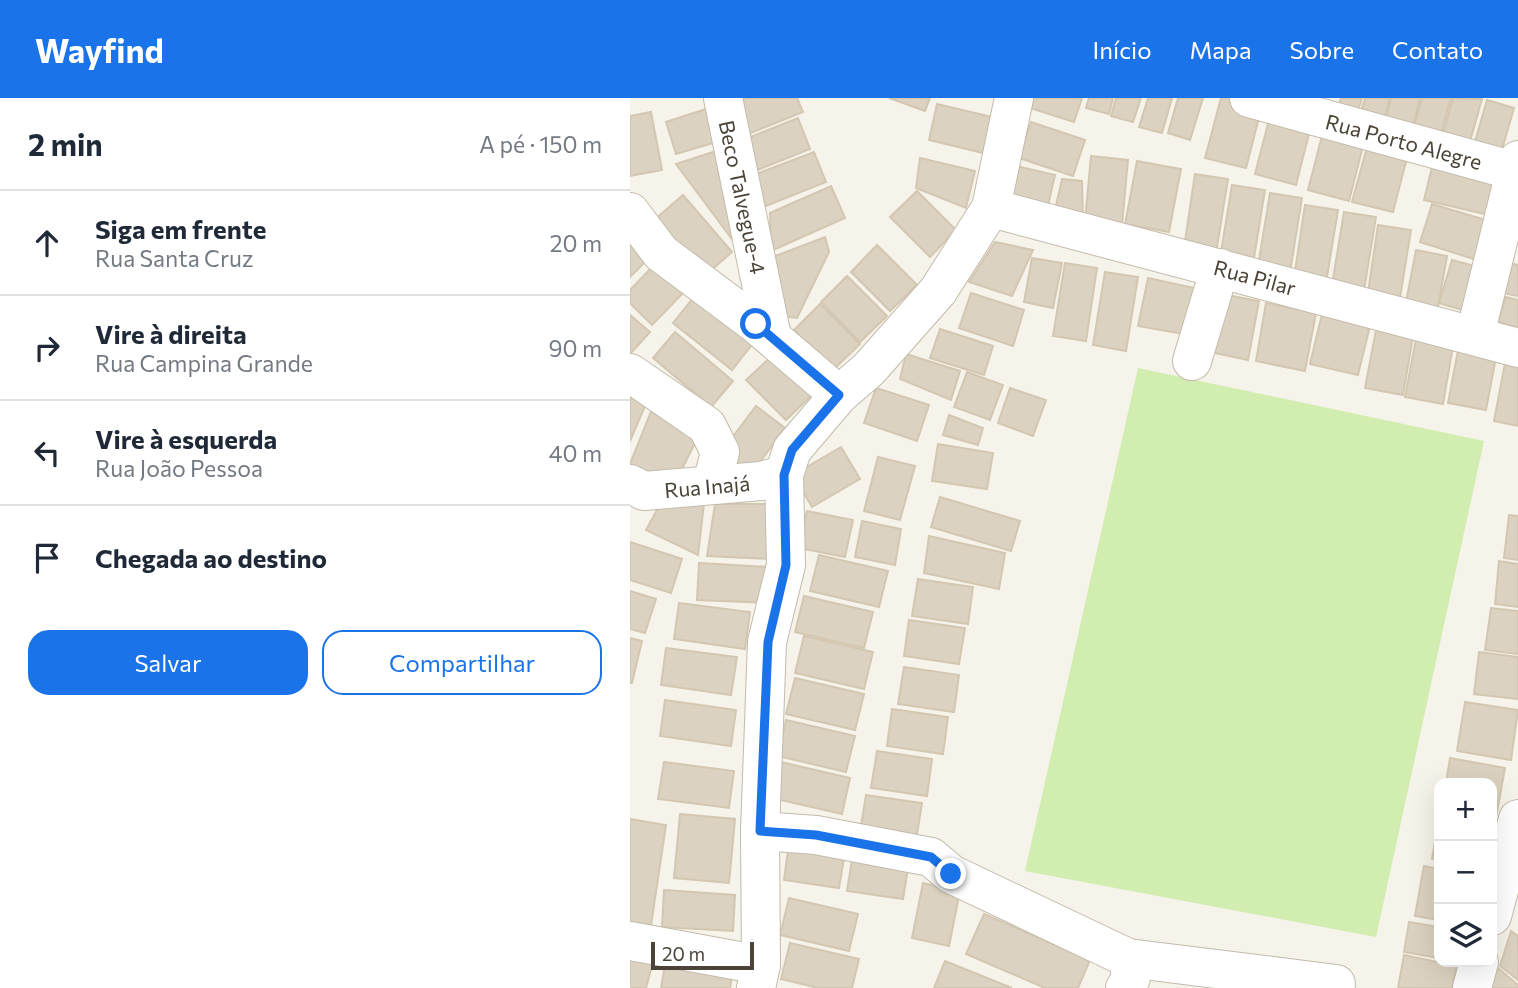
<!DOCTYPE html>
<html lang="pt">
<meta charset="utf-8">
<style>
:root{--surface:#fff;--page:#f6f6f7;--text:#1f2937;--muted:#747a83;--line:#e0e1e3;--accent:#1a73e8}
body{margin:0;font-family:Commissioner,sans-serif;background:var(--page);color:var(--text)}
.controls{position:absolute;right:21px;bottom:21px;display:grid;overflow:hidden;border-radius:14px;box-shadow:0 7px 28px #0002}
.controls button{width:63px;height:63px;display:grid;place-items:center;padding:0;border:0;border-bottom:2px solid var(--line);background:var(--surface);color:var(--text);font:35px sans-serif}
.scale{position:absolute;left:21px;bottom:18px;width:103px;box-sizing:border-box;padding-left:7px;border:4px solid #4b4337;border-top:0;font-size:19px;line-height:24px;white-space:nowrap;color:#4b4337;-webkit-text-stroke:5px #fff;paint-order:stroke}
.stop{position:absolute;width:21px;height:21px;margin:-16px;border:5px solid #1a73e8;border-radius:50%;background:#fff}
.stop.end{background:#1a73e8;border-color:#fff;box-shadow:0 2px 7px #0008}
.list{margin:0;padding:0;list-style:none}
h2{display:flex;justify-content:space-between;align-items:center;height:91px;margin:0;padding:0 28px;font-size:30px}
h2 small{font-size:23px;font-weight:400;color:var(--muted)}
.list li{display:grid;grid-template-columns:46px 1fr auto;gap:21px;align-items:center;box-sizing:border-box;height:105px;padding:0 28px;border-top:2px solid var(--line)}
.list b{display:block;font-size:26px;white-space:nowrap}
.list p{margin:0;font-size:23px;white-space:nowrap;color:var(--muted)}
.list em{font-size:23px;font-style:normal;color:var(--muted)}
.actions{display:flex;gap:14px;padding:21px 28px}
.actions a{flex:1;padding:16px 0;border:2px solid var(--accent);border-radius:21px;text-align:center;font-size:24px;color:var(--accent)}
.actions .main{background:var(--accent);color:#fff}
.icon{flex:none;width:38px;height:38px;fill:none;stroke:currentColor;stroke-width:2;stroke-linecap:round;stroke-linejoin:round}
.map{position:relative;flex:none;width:888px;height:890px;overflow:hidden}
header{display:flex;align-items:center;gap:42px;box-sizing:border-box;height:98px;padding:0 35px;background:var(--accent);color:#fff}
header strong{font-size:33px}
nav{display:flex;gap:38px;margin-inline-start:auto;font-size:24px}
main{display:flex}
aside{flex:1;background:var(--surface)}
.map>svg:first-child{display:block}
.green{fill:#d1edb0}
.building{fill:#dcd2c1;stroke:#d4c7b1;stroke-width:2}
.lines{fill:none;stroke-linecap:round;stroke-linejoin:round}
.minor-casing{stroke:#c3bbab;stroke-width:40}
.minor{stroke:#fff;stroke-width:38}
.route{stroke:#1a73e8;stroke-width:9}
.labels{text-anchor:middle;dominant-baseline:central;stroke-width:5;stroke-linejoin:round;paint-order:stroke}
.street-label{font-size:21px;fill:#4b4337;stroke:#fff}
</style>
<header>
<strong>Wayfind</strong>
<nav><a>Início</a><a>Mapa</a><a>Sobre</a><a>Contato</a></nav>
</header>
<main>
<aside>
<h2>2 min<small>A pé · 150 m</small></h2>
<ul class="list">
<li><svg class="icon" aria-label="ahead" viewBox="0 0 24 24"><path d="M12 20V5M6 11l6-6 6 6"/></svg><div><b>Siga em frente</b><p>Rua Santa Cruz</p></div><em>20 m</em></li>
<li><svg class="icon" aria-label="right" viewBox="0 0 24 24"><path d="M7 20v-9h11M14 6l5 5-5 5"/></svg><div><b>Vire à direita</b><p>Rua Campina Grande</p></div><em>90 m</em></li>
<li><svg class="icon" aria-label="left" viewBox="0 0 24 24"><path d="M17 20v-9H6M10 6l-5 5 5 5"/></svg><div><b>Vire à esquerda</b><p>Rua João Pessoa</p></div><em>40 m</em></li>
<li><svg class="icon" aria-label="arrive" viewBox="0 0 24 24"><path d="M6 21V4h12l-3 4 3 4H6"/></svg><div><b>Chegada ao destino</b></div></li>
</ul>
<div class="actions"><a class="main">Salvar</a><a>Compartilhar</a></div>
</aside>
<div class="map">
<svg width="888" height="890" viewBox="0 0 888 890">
<rect width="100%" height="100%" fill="#f6f3ea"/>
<path class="green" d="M508 270 854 343 746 839 395 773Z"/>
<g class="building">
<path d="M116 0H167L173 14 113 38 101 6Z"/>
<path d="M259 0H300L295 13Z"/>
<path d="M393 0H452L444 24 391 7Z"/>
<path d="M459 0H483L479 16 456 10Z"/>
<path d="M486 0H511L503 24 481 18Z"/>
<path d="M518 0H542L532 35 509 29Z"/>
<path d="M548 0H573L560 42 538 35Z"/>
<path d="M591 0H601L632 8 616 70 575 60Z"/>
<path d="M711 0H732L727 16 708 10Z"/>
<path d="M735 0H760L753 24 730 17Z"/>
<path d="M761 0H790L782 32 755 24Z"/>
<path d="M792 0H821L810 39 783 31Z"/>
<path d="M823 0 852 1 839 47 812 39Z"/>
<path d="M857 2 884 10 871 55 844 47Z"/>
<path d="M307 6 362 19 353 55 299 42Z"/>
<path d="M82 9 93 42 46 56 36 24Z"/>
<path d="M21 14 32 72 0 78V18Z"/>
<path d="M641 14 682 24 666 87 625 76Z"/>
<path d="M168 20 180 51 120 75 108 44Z"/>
<path d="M401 24 455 42 443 78 389 60Z"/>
<path d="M694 30 735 40 719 103 678 92Z"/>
<path d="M739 42 779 52 763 114 722 104Z"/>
<path d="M89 52 107 148 46 66Z"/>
<path d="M184 54 196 84 136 108 124 77Z"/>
<path d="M461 58 498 62 492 127 455 123Z"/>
<path d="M290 60 345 73 336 110 286 90Z"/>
<path d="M507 63 551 71 539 134 495 126Z"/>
<path d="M803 65 868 80 859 117 794 102Z"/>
<path d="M386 68 425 77 417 112 379 104Z"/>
<path d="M565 76 598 81 586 155 554 150Z"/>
<path d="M432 81 452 83 453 123 424 116Z"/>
<path d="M602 87 635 92 623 166 590 160Z"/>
<path d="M201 88 215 120 141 153 140 115Z"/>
<path d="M287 93 326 132 300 159 260 119Z"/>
<path d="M640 95 672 100 660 174 628 168Z"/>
<path d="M53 97 102 154 72 180 22 124Z"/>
<path d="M802 106 862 124 850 163 790 144Z"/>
<path d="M675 107 708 112 696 185 664 180Z"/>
<path d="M714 114 746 119 734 192 702 187Z"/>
<path d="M748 127 781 132 769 206 737 201Z"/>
<path d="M0 138 21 158 0 179Z"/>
<path d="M195 139 199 154 167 220 150 218 140 160Z"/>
<path d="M365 144 403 152 382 198 339 184Z"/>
<path d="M247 147 287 187 260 213 221 174Z"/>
<path d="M786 152 817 158 807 215 775 209Z"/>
<path d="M402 160 432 165 423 210 394 204Z"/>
<path d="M822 162 852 170 839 214 809 205Z"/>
<path d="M27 164 56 192 22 227 0 205V192Z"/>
<path d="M435 165 467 170 456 243 423 238Z"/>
<path d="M879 165 888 167V198L873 195Z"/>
<path d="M475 174 508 179 496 253 463 247Z"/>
<path d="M217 178 257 218 230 244 191 204Z"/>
<path d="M518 180 564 190 554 236 508 228Z"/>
<path d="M68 194 127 240 102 272 43 225Z"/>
<path d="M341 195 394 212 383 248 329 230Z"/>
<path d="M591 196 629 203 618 262 580 254Z"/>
<path d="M876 199 888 202V230L868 224Z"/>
<path d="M636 205 686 215 675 273 626 263Z"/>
<path d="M190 206 230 246 203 272 164 232Z"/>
<path d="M692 216 740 228 728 277 680 266Z"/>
<path d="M0 217 20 234 0 256Z"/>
<path d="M310 231 363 248 354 277 300 260Z"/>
<path d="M746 232 783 239 773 297 735 290Z"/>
<path d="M45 234 103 283 81 309 23 260Z"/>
<path d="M786 241 823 248 813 306 775 299Z"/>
<path d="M829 247 867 254 856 312 818 305Z"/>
<path d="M276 256 330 273 321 302 270 281Z"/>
<path d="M143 257 183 296 156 322 116 282Z"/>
<path d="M875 265 888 268V328L864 323Z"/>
<path d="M337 274 373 287 360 322 324 309Z"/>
<path d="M246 290 299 307 287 343 234 325Z"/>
<path d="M380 290 416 302 403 338 368 325Z"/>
<path d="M0 298 15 308 0 343Z"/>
<path d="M126 308 155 330 122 375 92 353Z"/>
<path d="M22 311 66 343 47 381 0 371V366Z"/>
<path d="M319 317 353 330 348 347 313 337Z"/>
<path d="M308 346 363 355 357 391 302 383Z"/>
<path d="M211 349 230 381 182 409 163 377Z"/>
<path d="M248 359 285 368 270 422 234 413Z"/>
<path d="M310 399 390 423 381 453 301 429Z"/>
<path d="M74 406 68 457 16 432 28 410Z"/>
<path d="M85 406H136L142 461 77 458Z"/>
<path d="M177 413 223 422 215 459 169 450Z"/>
<path d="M879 417 888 418V462L874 460Z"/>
<path d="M232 423 271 431 265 467 225 459Z"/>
<path d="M299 438 375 455 369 491 294 475Z"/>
<path d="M0 444 52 461 41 495 0 482Z"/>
<path d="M189 457 258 473 249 509 180 493Z"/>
<path d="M869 463 888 466V509L865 506Z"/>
<path d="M69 465 140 469 138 505 67 502Z"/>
<path d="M288 481 343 489 338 526 282 518Z"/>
<path d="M0 493 26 501 15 535 0 531Z"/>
<path d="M174 498 243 514 234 550 165 534Z"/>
<path d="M49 505 120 514 115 551 44 541Z"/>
<path d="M861 510 888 513V556L855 552Z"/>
<path d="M279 522 335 530 329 566 274 558Z"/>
<path d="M174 538 243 554 234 591 165 575Z"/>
<path d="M0 540 12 543 2 585H0Z"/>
<path d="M36 550 107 559 101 597 31 587Z"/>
<path d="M849 554 888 559V601L844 596Z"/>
<path d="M274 569 329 577 324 614 268 606Z"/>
<path d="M165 580 234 596 225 632 156 616Z"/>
<path d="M35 602 106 612 101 648 30 638Z"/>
<path d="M835 604 888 612 881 662 827 653Z"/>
<path d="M262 611 318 619 313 656 257 648Z"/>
<path d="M156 622 225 638 216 674 148 658Z"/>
<path d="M247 653 302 661 297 698 241 690Z"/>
<path d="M820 660 875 670 866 719 862 718V685H816Z"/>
<path d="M34 664 104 673 99 710 28 701Z"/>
<path d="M151 664 220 680 212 716 142 700Z"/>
<path d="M236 697 292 705 286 742 230 734Z"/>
<path d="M50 716 105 721 99 785 44 780Z"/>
<path d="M0 721 36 727 21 827 0 824Z"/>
<path d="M809 721V762L802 761Z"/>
<path d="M159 745 215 754 209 790 154 782Z"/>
<path d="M223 756 279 764 273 801 217 793Z"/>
<path d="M794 768 809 771V822L785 818Z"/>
<path d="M293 785 330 793 319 848 282 840Z"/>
<path d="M34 792 105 797 103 833 32 829Z"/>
<path d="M159 800 228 816 219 853 150 837Z"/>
<path d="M354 816 460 862 448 890H415L336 856Z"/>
<path d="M779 824 809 829V860L774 854Z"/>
<path d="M881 833 888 838V882L870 868Z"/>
<path d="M160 845 229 861 222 890H188L151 881Z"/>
<path d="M0 857 23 864 16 890H0Z"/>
<path d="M774 857 826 868 822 890H768Z"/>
<path d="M36 861 103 872 100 890H31Z"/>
<path d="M315 863 382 890H304Z"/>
<path d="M868 870 888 887V890H859Z"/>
</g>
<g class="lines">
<g class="minor-casing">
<g id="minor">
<path d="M93 0 142 239"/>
<path d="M619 0 888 74"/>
<path d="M361 110 888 250"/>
<path d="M0 114 31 155 126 226 209 297"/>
<path d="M845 237 888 62"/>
<path d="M562 263 590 170"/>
<path d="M0 275 77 328 90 354 82 386"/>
<path d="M0 386 14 393 131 383 154 377"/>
<path d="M130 733 186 737 301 759 321 776 498 860 501 880 495 890"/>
<path d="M862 818 888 721"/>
<path d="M0 843 131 867"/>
<path d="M498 860 706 886 705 890"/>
<path d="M126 890 131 867 130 733 137 544 156 467 154 377 162 352 209 297 239 271 308 193 361 110 384 0"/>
<path d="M842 890 849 864"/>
</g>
</g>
<use href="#minor" class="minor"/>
</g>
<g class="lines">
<path class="route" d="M126 226 209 297 162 352 154 377 156 467 138 544 130 733 186 737 301 759 321 776"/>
</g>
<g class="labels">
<g class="street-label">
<text transform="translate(774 43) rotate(15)">Rua Porto Alegre</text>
<text transform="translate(113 99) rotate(78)">Beco Talvegue-4</text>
<text transform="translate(625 179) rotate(15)">Rua Pilar</text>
<text transform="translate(77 388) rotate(-5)">Rua Inajá</text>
</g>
</g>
</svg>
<div class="controls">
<button>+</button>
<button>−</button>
<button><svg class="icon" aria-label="layers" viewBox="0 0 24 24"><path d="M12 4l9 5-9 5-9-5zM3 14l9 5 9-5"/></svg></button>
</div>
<div class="scale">20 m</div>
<div class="stop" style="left:126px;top:226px"></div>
<div class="stop end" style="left:321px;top:776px"></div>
</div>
</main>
